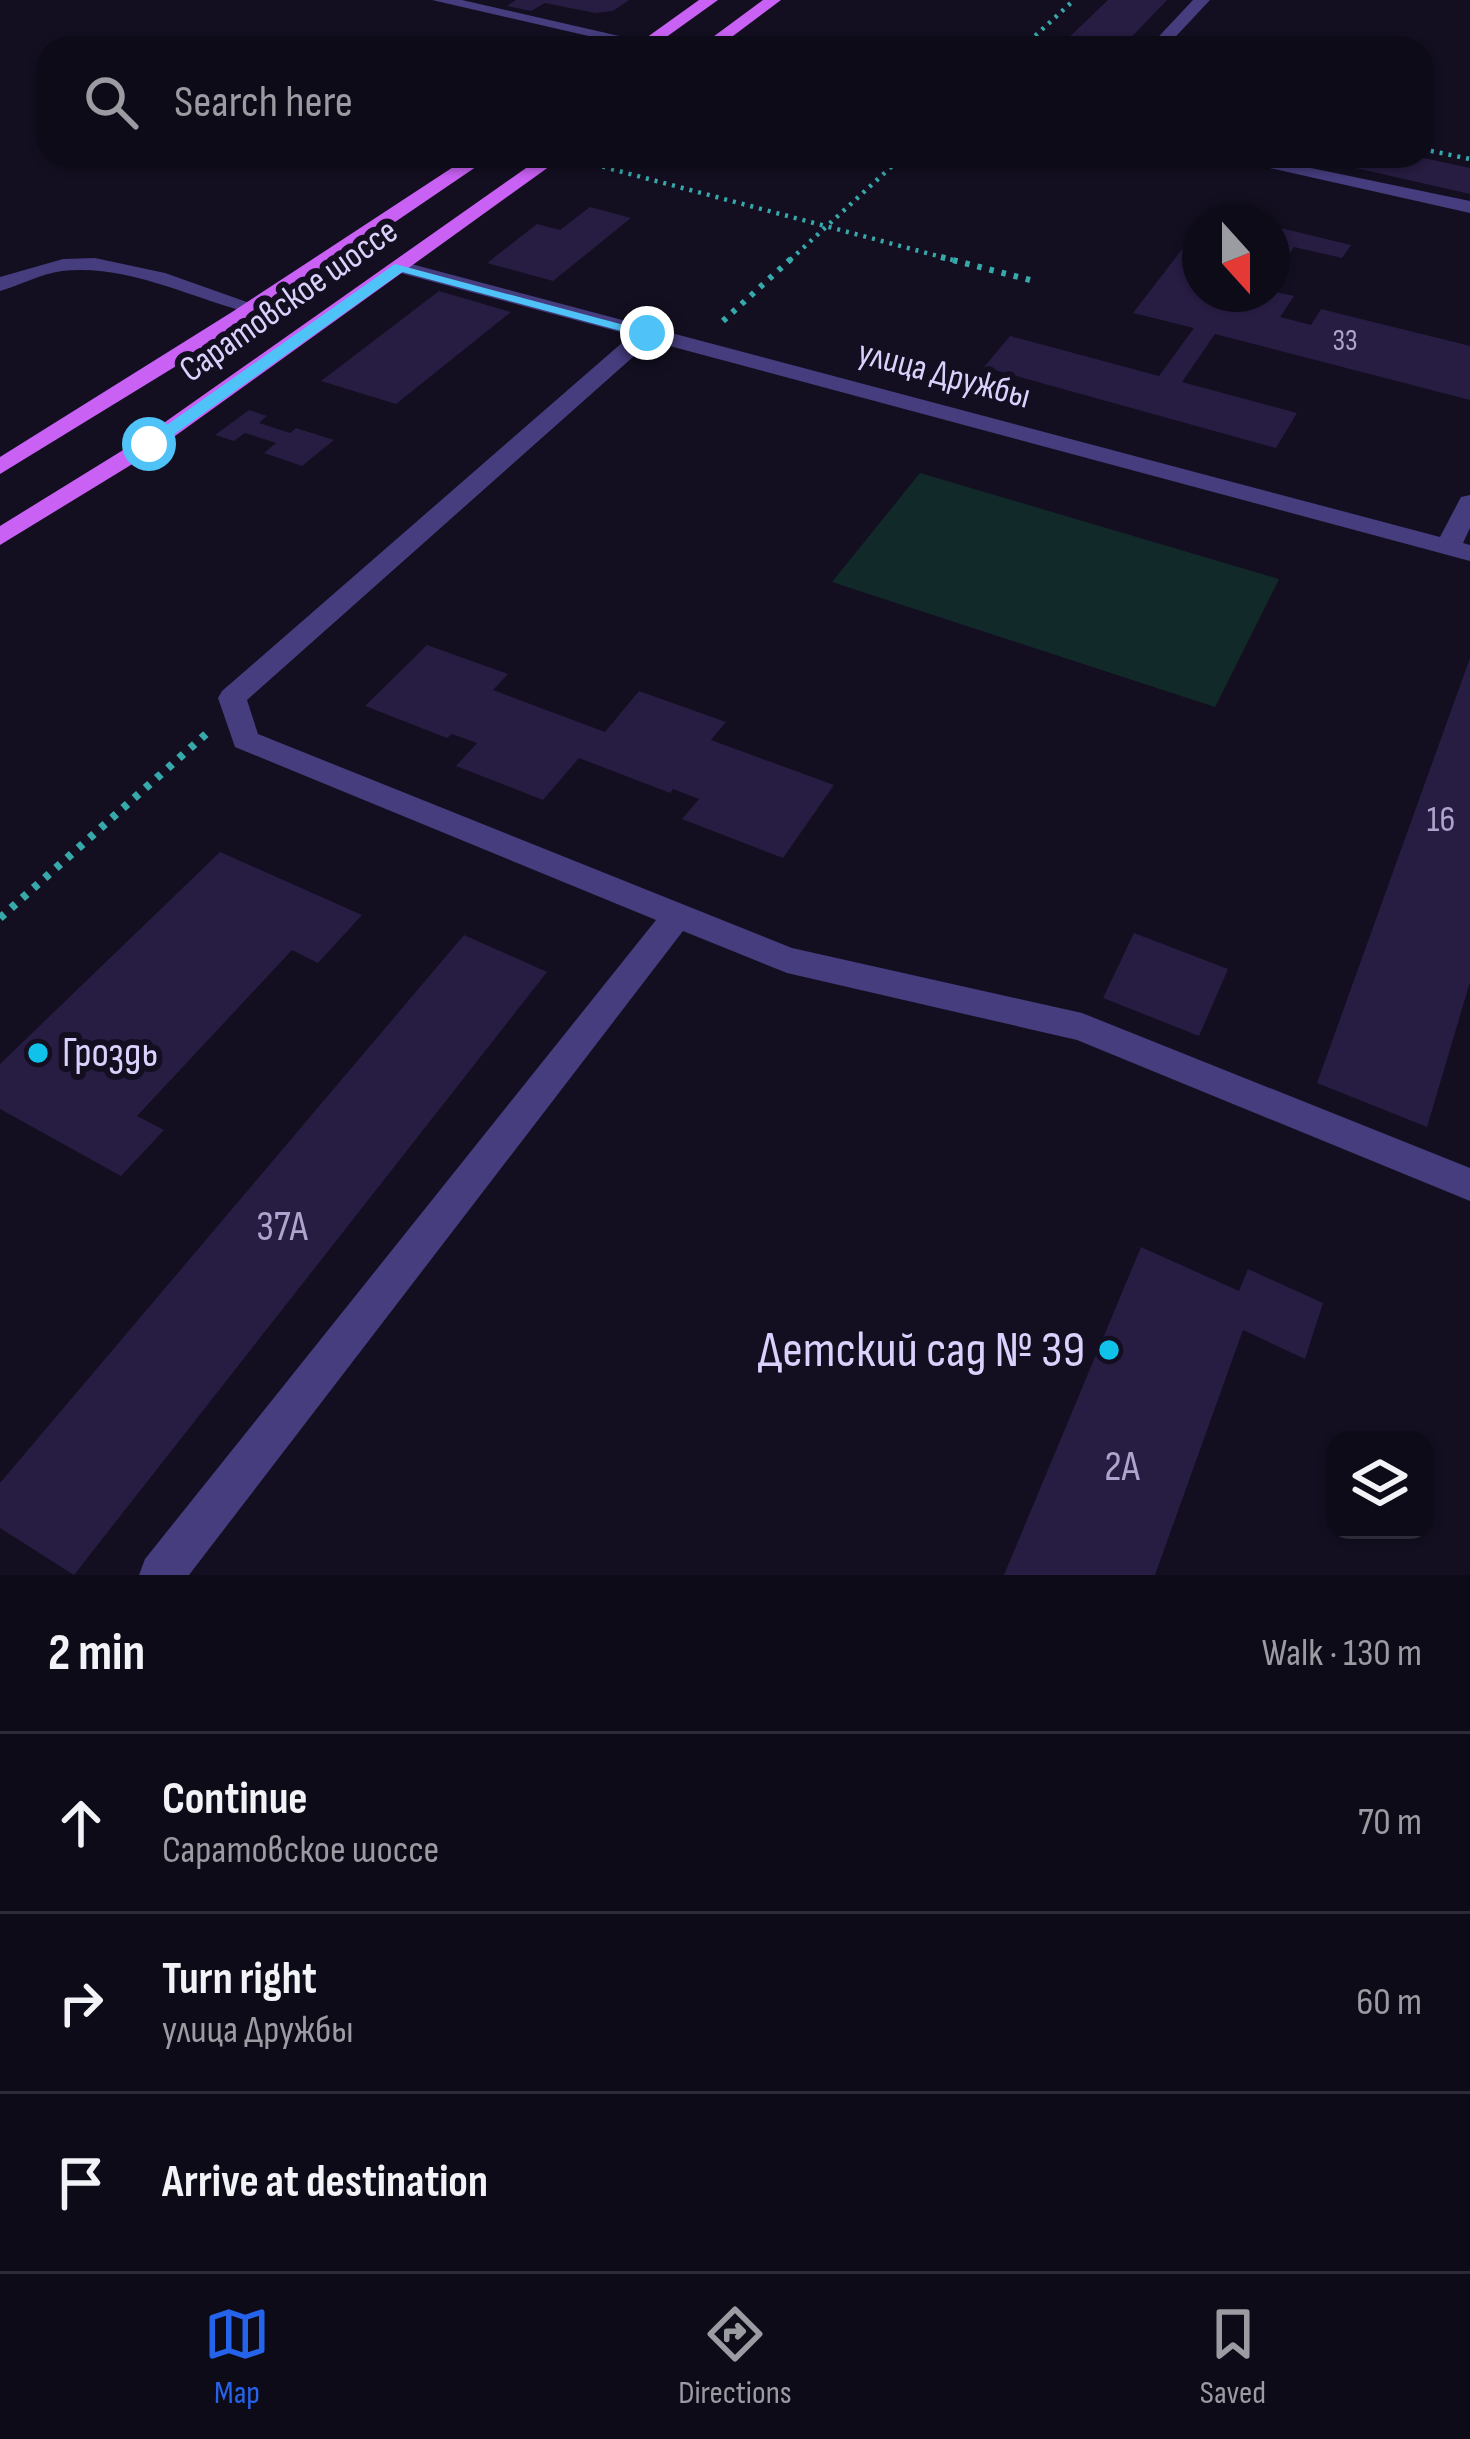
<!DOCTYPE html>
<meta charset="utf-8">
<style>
:root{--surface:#0e0b19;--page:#1c1926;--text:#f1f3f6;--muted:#9b9ba2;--line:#2e2b38;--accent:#2563eb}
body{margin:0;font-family:"Sofia Sans Condensed",sans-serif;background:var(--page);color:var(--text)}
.controls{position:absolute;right:36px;bottom:36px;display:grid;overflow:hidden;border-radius:24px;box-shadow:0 3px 9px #0004}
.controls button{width:108px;height:108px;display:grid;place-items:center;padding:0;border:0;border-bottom:3px solid var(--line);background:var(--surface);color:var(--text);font:60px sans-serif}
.compass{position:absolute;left:1182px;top:204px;width:108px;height:108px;border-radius:50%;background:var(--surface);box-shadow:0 3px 9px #0004;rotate:159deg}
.stop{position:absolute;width:36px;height:36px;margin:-27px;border:9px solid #4fc3f7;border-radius:50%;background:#fff}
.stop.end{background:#4fc3f7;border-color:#fff;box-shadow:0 3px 12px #0008}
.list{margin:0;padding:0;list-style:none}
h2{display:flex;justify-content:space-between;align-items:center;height:156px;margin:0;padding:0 48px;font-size:51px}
h2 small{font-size:39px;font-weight:400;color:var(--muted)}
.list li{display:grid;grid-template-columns:78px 1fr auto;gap:36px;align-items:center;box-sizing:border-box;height:180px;padding:0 48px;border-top:3px solid var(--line)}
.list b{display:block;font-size:45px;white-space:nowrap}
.list p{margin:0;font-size:39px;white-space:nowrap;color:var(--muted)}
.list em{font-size:39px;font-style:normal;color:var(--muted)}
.icon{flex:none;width:66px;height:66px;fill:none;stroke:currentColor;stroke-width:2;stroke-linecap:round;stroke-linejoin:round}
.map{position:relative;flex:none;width:1470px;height:1575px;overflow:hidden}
.search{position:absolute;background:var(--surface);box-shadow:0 3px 9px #0004;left:36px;right:36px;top:36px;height:132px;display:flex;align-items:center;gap:30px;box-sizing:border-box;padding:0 42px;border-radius:36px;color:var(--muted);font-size:45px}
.sheet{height:696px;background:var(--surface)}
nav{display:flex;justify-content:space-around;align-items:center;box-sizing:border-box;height:168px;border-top:3px solid var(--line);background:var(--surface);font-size:33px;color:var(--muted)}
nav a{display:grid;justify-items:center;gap:6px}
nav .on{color:var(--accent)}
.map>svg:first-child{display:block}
.green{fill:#12292a}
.building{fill:#271c41}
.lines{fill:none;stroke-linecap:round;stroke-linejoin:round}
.path-far2{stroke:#37a9ab;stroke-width:4.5;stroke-dasharray:3 6;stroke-linecap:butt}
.path-far1{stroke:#37a9ab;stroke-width:6;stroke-dasharray:4.5 8;stroke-linecap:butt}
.path{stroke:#37a9ab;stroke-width:8;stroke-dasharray:6 9;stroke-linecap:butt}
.minor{fill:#453d7d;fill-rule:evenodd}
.major{fill:#c961f4;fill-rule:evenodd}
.route{fill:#4fc3f7}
.poi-dot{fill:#10c2ea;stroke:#130f21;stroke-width:4.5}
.labels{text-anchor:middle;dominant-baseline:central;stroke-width:12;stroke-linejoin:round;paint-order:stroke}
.far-number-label{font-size:30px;fill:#ada4cd}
.far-street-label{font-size:36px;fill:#dad2fc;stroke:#130f21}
.number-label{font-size:36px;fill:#ada4cd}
.poi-label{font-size:42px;fill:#dad2fc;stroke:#130f21;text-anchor:start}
.near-number-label{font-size:42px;fill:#ada4cd}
.near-poi-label{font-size:51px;fill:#dad2fc;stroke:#130f21;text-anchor:end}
</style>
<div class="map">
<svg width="1470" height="1575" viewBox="0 0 1470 1575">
<rect width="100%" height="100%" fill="#130f21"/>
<path class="green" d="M920 473 1279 579 1215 707 832 582Z"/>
<g class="building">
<path d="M516 0H629L613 11 595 13 545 3 531 11 507 6Z"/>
<path d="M1108 0H1167L1121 48H1058Z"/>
<path d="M1303 156H1414L1470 168V194Z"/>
<path d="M590 207 631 218 553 281 487 263 537 224 560 230Z"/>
<path d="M1200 226V294L1272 291 1294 296 1280 317 1311 325 1321 309 1470 346V400L1215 334 1182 382 1297 413 1276 448 984 367 1010 336 1159 376 1194 328 1133 313Z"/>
<path d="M1272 226 1351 245 1342 258 1294 247 1272 280Z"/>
<path d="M439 291 511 312 396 404 321 381Z"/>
<path d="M249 410 267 416 259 423 290 433 296 428 334 440 302 466 264 453 276 443 245 433 234 441 215 435Z"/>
<path d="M427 645 508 674 493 690 605 732 639 691 726 722 711 740 834 785 783 858 682 819 699 799 673 789 670 793 579 758 543 800 456 766 477 743 452 734 447 738 365 706Z"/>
<path d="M1470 658V982L1427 1127 1317 1083Z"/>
<path d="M220 852 362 915 318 963 292 950 137 1116 164 1130 121 1176 0 1109V1064Z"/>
<path d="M1134 933 1228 969 1199 1036 1103 998Z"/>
<path d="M464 935 547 972 74 1575 0 1528V1483Z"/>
<path d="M1141 1247 1239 1291 1248 1269 1323 1303 1305 1359 1243 1330 1155 1575H1004Z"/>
</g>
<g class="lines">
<g class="path-far2">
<path d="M1022 48 1074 0"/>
<path d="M1422 149 1470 159"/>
<path d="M585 162 953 260"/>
<path d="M790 260 903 156"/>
</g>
<g class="path-far1">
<path d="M941 257 1030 280"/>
<path d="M723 321 793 257"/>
</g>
<path class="path" d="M0 918 206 734"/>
<g class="minor">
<path d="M432 0H462L654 44 641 48Z"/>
<path d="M1193 0H1210L1165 48H1148Z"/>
<path d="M1217 156H1253L1470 201V213Z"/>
<path d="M95 258 165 273 264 308 253 314C191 298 128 264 62 271 40 274 21 285 0 291V277L63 259Z"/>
<path d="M400 261 1440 537 1461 497 1470 495V528L1463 543 1470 545V561L651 341 247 700 258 734 792 948 1082 1013 1470 1168V1201L1077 1040 787 973 683 931 189 1575H139L145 1559 656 920 235 747 218 698 222 691 631 335 393 271V263Z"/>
</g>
<g class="major">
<path d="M699 0H718L651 48H632Z"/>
<path d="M763 0H781L717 48H698Z"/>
<path d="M470 156H492L248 322 0 474V457L232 312Z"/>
<path d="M543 156H564L157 449 0 545V526L141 439Z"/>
</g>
</g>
<path class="route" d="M395 264 654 333 647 338 402 272 155 448H144V441Z"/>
<g class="poi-dot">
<circle cx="38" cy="1053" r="12"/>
<circle cx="1109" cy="1350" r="12"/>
</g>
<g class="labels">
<g class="far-number-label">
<text x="1345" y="341">33</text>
</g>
<g class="far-street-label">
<text transform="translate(289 301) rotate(-35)">Саратовское шоссе</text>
<text transform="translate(944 375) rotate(15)">улица Дружбы</text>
</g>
<g class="number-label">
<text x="1441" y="820">16</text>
</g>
<g class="poi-label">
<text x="62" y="1053">Гроздь</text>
</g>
<g class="near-number-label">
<text x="282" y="1227">37А</text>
<text x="1122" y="1467">2А</text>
</g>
<g class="near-poi-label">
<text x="1085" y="1350">Детский сад № 39</text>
</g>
</g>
</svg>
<div class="controls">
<button><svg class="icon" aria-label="layers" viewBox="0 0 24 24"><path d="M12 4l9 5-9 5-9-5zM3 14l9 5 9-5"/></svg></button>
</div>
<svg class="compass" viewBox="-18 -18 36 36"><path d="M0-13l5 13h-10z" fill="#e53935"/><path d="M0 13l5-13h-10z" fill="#9b9ba2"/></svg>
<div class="stop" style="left:149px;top:444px"></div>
<div class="stop end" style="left:647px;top:333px"></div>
<div class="search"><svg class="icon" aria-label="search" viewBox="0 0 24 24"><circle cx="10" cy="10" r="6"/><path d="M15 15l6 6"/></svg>Search here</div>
</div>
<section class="sheet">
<h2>2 min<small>Walk · 130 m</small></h2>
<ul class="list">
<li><svg class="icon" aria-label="ahead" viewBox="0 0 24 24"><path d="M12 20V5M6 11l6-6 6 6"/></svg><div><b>Continue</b><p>Саратовское шоссе</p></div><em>70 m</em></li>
<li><svg class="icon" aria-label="right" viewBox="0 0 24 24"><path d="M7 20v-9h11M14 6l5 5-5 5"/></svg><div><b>Turn right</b><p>улица Дружбы</p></div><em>60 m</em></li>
<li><svg class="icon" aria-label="arrive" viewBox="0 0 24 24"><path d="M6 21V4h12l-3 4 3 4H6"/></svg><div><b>Arrive at destination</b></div></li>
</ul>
</section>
<nav>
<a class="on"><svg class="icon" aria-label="map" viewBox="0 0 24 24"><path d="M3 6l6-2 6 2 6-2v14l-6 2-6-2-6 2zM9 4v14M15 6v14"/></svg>Map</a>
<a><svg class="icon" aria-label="directions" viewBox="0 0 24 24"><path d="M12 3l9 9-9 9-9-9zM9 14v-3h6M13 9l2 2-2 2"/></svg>Directions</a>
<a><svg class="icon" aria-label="saved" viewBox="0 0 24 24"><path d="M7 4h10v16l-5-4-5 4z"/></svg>Saved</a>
</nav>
